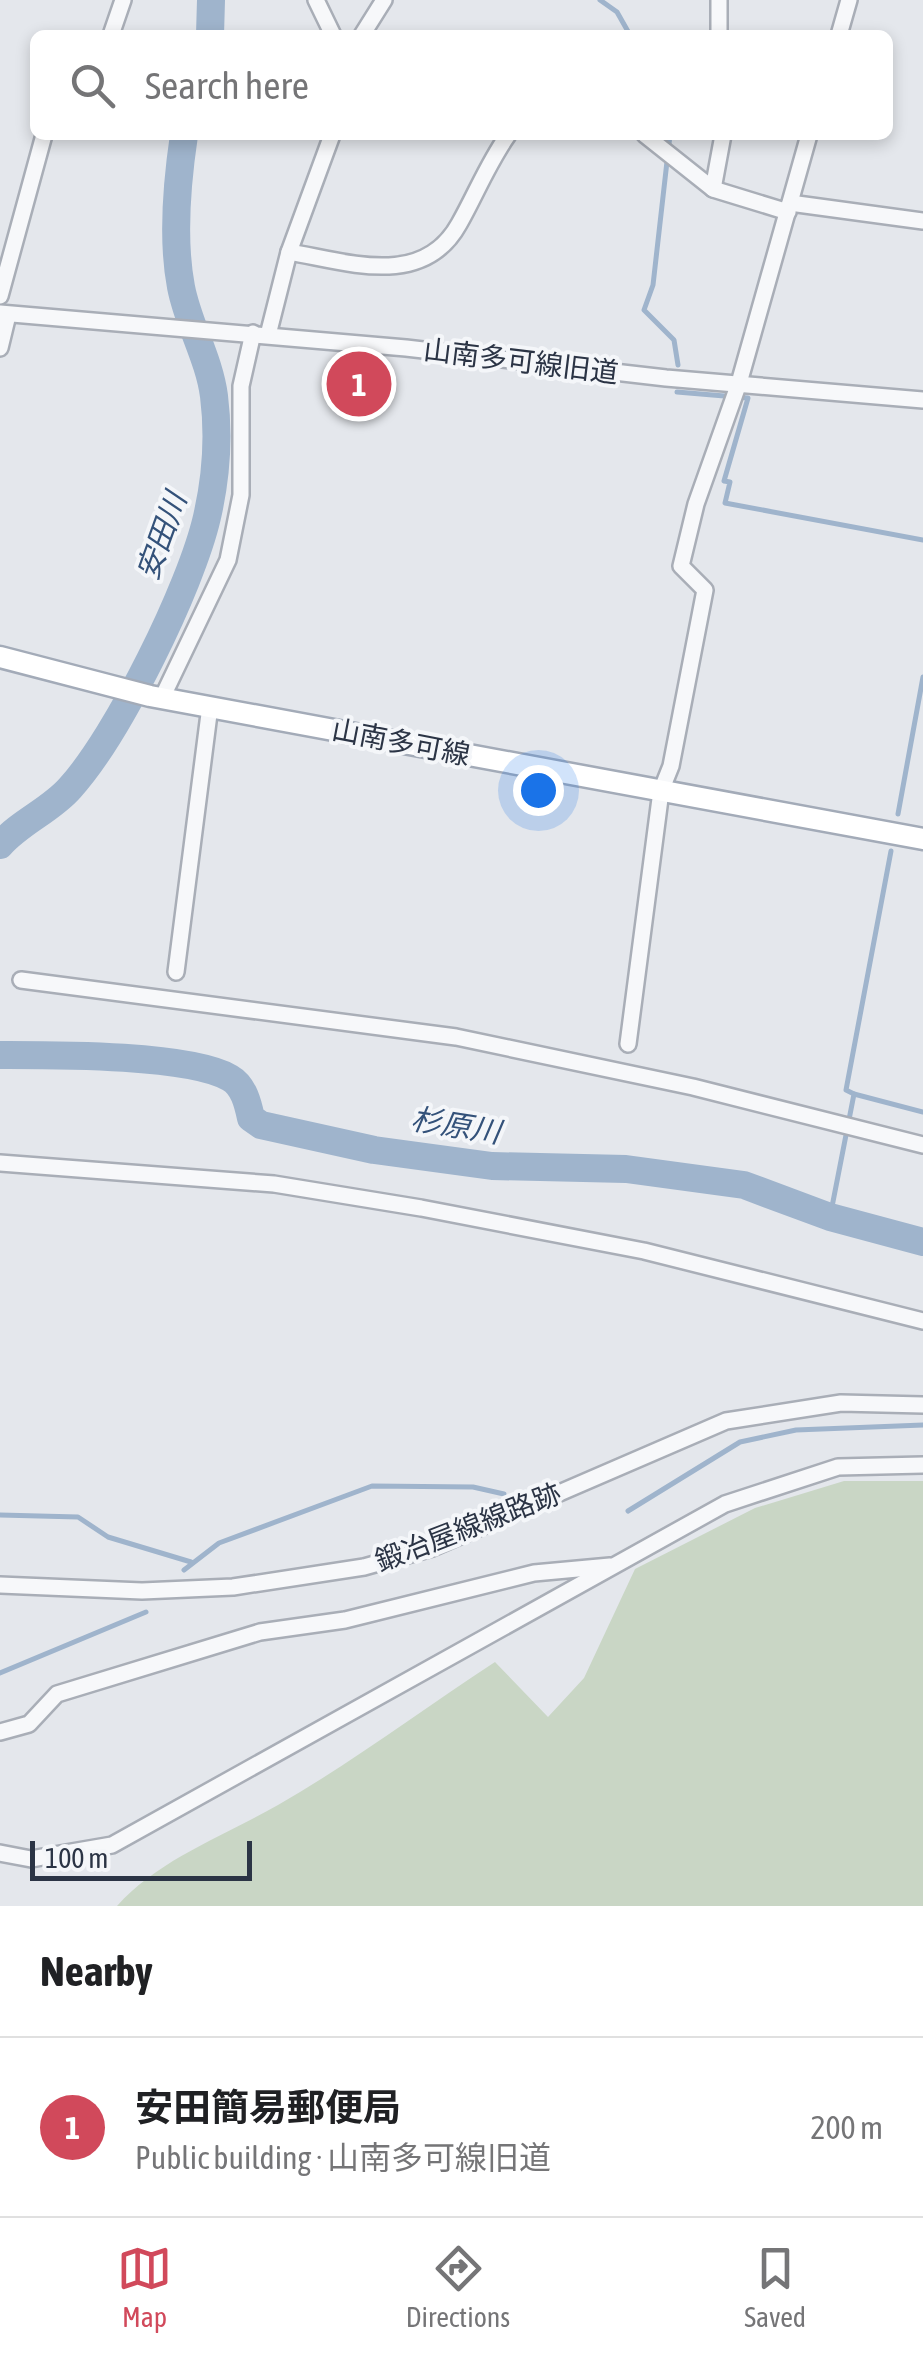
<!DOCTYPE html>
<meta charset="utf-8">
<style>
:root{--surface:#fff;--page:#f6f6f6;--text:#202124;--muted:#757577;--line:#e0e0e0;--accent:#d1495b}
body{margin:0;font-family:"Asap Condensed","Noto Sans JP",sans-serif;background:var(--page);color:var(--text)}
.scale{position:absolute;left:30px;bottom:25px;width:222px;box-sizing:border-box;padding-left:10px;border:5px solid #2b3445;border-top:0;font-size:28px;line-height:35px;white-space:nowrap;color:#2b3445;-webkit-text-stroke:8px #f4f6f9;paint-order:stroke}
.you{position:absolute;left:538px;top:790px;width:35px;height:35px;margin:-25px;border:8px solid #fff;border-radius:50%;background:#1a73e8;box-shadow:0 0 0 15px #1a73e833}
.badge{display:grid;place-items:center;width:65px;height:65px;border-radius:50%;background:var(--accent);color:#fff;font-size:32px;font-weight:700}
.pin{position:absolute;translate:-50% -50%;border:5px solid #fff;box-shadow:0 2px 10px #0006}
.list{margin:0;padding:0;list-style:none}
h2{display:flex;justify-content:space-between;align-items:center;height:130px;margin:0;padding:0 40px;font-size:42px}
h2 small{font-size:32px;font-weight:400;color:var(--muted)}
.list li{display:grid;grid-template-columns:65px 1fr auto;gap:30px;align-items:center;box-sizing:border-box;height:180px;padding:0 40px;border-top:2px solid var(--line)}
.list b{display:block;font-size:38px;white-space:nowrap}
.list p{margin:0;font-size:32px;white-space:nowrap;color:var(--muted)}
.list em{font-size:32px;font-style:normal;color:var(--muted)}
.icon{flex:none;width:55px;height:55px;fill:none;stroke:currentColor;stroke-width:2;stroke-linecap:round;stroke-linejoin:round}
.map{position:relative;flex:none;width:923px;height:1906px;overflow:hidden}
.search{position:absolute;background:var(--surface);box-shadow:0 5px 15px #0003;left:30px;right:30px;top:30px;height:110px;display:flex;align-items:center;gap:25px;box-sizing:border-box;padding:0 35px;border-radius:15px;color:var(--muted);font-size:38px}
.sheet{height:310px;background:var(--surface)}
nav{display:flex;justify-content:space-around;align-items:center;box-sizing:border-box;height:140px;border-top:2px solid var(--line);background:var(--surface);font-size:28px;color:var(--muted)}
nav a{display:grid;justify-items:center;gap:5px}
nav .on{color:var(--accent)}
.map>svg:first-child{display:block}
.green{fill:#c9d6c5}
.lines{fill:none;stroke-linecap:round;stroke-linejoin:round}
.stream{stroke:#9fb4cc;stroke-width:5}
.river{stroke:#9fb4cc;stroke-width:28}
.minor-casing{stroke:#a9aeb7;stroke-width:20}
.major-casing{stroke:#a3abb8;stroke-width:25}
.minor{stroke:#f7f8fa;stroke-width:15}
.major{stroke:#fff;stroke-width:20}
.labels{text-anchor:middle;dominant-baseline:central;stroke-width:8;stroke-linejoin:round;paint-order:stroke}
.street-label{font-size:28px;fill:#2b3445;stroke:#f4f6f9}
.water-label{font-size:30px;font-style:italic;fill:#34527a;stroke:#f4f6f9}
</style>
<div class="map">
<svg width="923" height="1906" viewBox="0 0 923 1906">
<rect width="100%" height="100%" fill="#e4e7ec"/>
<path class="green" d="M844 1481H923V1906H117C159 1859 224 1836 278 1805 353 1762 423 1709 495 1662L548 1717 584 1678 635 1569 755 1508Z"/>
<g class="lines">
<g class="stream">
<path d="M600 0 617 12 630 35"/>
<path d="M670 135 653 285 644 310 674 340 678 365"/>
<path d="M677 392 748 398 724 481 730 482 725 503 923 540"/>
<path d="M898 814 923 677"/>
<path d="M854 1094 923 1112"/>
<path d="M830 1217 854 1094 846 1090 891 851"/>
<path d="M628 1511 740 1442 796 1430 923 1425"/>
<path d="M0 1515 78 1517 108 1537 191 1562"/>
<path d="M184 1570 219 1543 372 1486 473 1487 504 1494"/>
<path d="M0 1673 146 1612"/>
</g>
<g class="river">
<path d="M210 35 211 0"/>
<path d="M0 845C20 822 51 810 70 788 118 735 191 587 207 517 216 478 219 436 214 396 209 358 188 324 181 287 172 240 177 182 184 135"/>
<path d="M0 1055C51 1055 189 1054 230 1078 244 1086 248 1104 251 1118L261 1125 374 1150 492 1166 626 1169 744 1185 830 1217 923 1242"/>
</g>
<g class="minor-casing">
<g id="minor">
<path d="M316 0 333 35"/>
<path d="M719 0V35"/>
<path d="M111 35 123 0"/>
<path d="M362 35 384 0"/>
<path d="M839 35 849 0"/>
<path d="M645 135 713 189 788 212"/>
<path d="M713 189 723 135"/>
<path d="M790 203 923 221"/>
<path d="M289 252C348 262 423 289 459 224 476 194 488 163 508 135"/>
<path d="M0 296 44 135"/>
<path d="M0 313 406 348 666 378 923 400"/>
<path d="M268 335 289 252 332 135"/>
<path d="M0 348 8 315"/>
<path d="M162 698 228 560 241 495V386L253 333"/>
<path d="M176 972 209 714 214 707"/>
<path d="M21 980 456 1037 693 1087 923 1145"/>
<path d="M628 1044 661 791 671 766 705 590 681 566 696 504 739 383 809 135"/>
<path d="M0 1163 274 1184 421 1208 644 1251 923 1321"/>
<path d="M0 1585 142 1591 233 1587 364 1567 432 1548 726 1421 841 1403 923 1405"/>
<path d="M0 1732 29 1724 57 1694 260 1632 345 1620 534 1573 610 1566"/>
<path d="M0 1853 31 1859 112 1845 725 1504 838 1467 923 1465"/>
</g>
</g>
<g class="major-casing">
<path id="major" d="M0 657 150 696 923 839"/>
</g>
<use href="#minor" class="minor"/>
<use href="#major" class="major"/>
</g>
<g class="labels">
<g class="street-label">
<text transform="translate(521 361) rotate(7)">山南多可線旧道</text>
<text transform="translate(401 742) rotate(11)">山南多可線</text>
<text transform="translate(468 1527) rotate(-21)">鍛冶屋線線路跡</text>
</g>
<g class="water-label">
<text transform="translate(161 536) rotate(-70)">安田川</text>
<text transform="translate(456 1125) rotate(9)">杉原川</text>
</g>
</g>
</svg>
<div class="scale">100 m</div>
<div class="you"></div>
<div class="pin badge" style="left:359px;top:384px">1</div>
<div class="search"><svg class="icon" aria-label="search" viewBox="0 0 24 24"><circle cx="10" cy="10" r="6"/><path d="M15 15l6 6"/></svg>Search here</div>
</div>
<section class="sheet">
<h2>Nearby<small></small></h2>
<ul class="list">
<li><span class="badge">1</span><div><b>安田簡易郵便局</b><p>Public building · 山南多可線旧道</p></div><em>200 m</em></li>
</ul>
</section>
<nav>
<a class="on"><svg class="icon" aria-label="map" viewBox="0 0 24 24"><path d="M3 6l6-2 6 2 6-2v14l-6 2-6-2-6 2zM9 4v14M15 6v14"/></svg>Map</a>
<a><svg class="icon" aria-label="directions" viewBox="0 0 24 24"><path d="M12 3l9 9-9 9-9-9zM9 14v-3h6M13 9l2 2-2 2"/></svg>Directions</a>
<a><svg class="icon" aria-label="saved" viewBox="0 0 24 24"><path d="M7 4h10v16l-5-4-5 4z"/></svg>Saved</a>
</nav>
